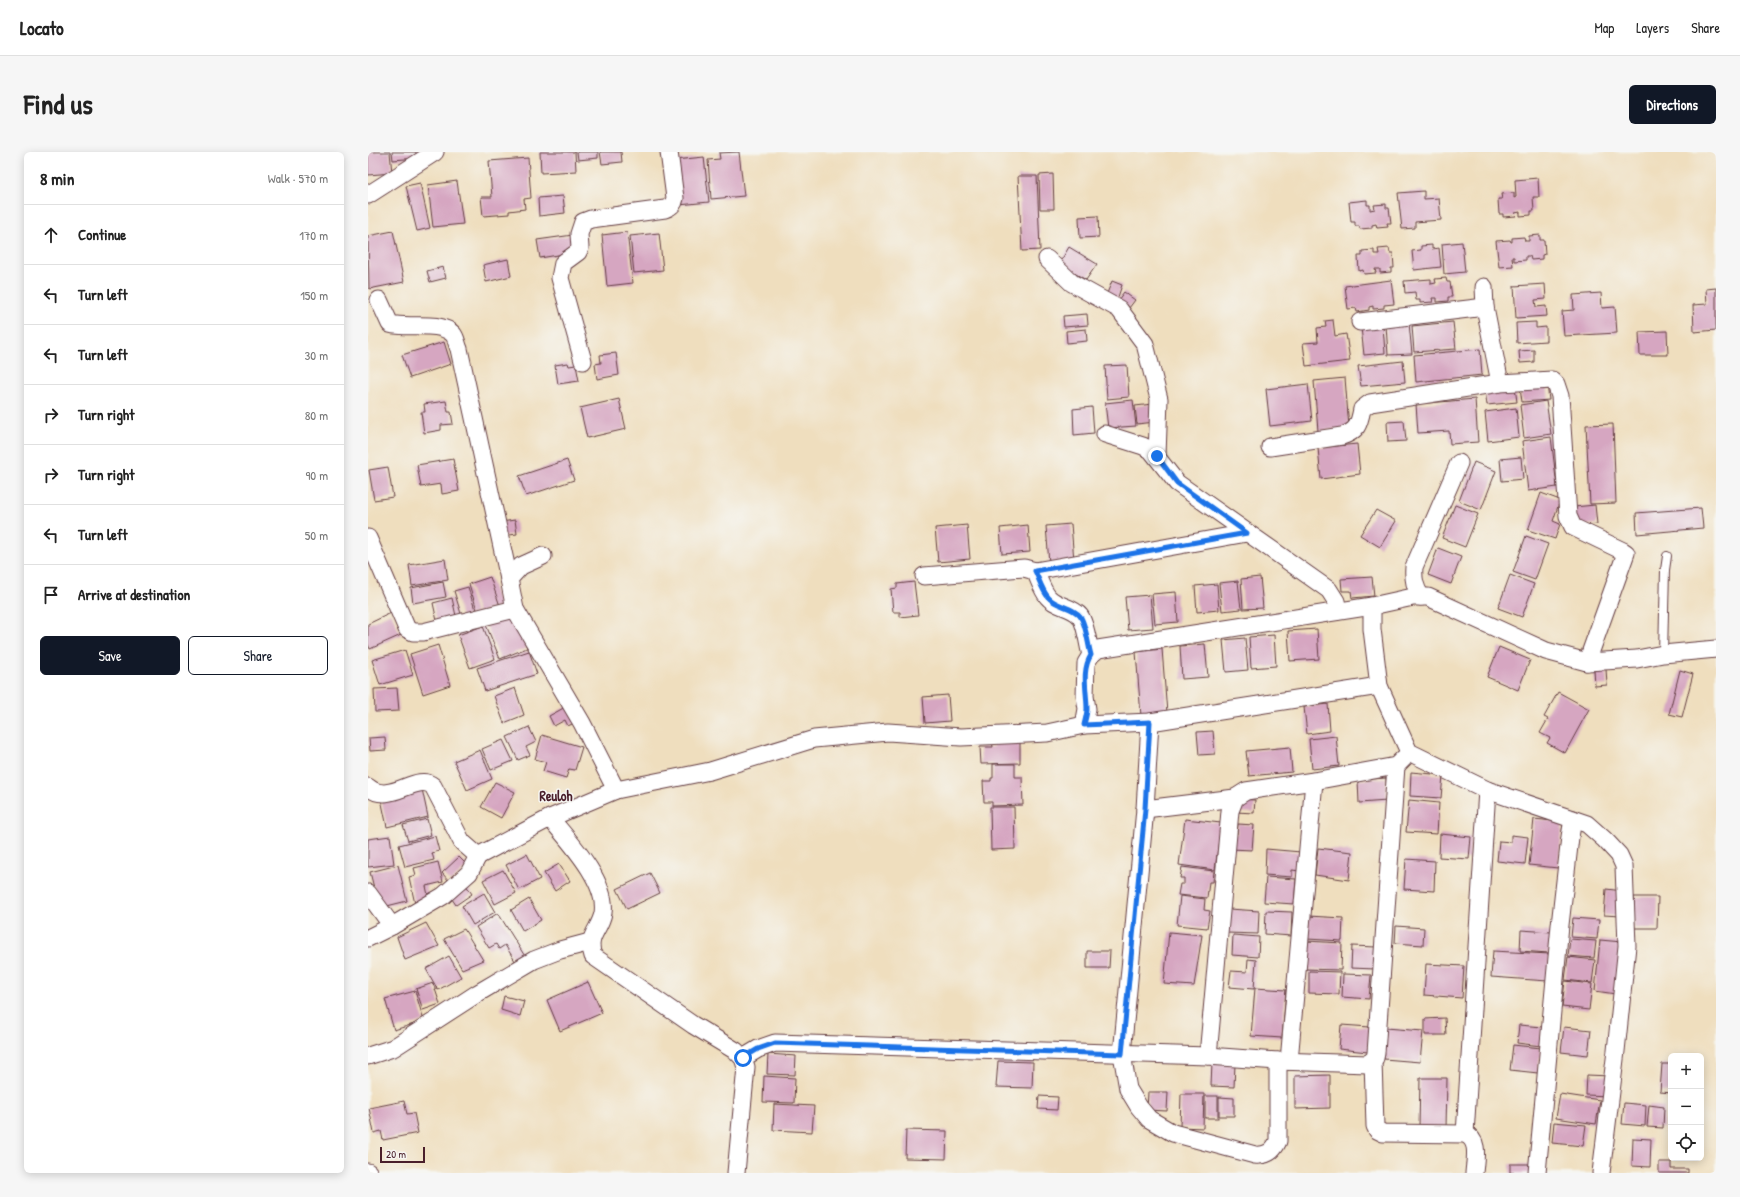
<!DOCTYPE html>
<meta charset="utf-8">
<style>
:root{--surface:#fff;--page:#f6f6f6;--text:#222;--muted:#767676;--line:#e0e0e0;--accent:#111827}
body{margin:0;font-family:"Patrick Hand",sans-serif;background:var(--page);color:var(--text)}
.controls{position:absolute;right:12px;bottom:12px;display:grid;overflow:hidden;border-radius:6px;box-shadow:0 2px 10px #0003}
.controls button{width:36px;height:36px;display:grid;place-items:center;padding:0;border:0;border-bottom:1px solid var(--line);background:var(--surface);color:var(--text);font:20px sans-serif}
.scale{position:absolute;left:12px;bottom:10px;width:45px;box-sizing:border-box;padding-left:4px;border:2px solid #4a1f2b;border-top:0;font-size:11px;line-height:14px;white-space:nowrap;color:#4a1f2b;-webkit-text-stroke:3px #f6f6f2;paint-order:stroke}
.stop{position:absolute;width:12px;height:12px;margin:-9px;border:3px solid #1a73e8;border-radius:50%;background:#fff}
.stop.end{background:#1a73e8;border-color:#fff;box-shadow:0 1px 4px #0008}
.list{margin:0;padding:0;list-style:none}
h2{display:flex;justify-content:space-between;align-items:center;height:52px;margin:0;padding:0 16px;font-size:17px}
h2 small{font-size:13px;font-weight:400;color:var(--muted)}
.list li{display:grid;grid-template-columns:26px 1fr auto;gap:12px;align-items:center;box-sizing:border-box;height:60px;padding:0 16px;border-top:1px solid var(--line)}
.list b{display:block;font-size:15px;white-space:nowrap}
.list em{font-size:13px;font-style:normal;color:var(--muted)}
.actions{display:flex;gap:8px;padding:12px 16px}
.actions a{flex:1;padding:9px 0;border:1px solid var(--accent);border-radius:6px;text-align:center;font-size:14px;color:var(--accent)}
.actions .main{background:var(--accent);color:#fff}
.icon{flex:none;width:22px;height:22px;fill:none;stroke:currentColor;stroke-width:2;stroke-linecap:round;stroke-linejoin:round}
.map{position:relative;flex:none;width:1348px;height:1021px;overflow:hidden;border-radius:6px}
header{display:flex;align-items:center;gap:24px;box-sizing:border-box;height:56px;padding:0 20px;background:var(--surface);border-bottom:1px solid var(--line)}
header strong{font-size:19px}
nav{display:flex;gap:22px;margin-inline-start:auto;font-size:14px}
.intro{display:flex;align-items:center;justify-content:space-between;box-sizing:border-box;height:96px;padding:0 24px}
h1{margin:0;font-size:28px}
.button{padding:10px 18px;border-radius:6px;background:var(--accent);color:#fff;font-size:14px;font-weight:700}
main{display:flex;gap:24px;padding:0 24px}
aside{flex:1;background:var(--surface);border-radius:6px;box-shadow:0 2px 10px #0003}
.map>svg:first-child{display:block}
.building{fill:#d6a6c1}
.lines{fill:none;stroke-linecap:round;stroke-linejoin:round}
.lane-casing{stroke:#633c41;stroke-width:10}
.street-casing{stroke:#633c41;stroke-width:19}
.lane{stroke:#fff;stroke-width:8}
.street{stroke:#fff;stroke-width:17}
.route{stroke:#1a73e8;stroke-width:5}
.labels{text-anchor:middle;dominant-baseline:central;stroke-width:3;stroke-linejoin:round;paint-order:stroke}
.quarter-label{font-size:14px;font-weight:bold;fill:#4a1f2b;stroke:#f6f6f2}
</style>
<header>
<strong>Locato</strong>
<nav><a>Map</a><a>Layers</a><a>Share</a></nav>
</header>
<div class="intro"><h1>Find us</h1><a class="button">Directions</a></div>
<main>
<aside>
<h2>8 min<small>Walk · 570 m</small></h2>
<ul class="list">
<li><svg class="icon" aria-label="ahead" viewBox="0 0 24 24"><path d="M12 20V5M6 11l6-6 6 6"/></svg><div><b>Continue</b></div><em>170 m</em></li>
<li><svg class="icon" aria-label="left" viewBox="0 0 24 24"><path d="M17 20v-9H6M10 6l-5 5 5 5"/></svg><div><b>Turn left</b></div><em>150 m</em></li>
<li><svg class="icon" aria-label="left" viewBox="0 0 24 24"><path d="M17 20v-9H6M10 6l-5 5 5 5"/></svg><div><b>Turn left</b></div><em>30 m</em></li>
<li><svg class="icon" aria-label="right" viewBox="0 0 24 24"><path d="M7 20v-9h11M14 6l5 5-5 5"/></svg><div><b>Turn right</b></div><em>80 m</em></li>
<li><svg class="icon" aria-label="right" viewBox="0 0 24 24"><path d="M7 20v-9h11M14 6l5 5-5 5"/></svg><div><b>Turn right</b></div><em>90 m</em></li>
<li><svg class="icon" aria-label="left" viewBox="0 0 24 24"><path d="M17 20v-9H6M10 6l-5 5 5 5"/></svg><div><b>Turn left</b></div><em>50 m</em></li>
<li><svg class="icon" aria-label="arrive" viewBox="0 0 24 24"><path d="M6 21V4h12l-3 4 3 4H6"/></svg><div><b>Arrive at destination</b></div></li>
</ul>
<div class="actions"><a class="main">Save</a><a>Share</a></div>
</aside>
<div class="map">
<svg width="1348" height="1021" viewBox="0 0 1348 1021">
<rect width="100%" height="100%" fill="#f6f6f2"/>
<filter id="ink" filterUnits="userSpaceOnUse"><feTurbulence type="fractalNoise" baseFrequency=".025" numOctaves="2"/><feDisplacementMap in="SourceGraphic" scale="8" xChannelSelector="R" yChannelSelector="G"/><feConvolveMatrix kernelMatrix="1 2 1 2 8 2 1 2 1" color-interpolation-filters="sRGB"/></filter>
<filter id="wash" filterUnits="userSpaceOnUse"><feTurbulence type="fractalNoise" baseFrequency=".012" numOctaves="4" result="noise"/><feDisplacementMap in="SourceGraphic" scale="16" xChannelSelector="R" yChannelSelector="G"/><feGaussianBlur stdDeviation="0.9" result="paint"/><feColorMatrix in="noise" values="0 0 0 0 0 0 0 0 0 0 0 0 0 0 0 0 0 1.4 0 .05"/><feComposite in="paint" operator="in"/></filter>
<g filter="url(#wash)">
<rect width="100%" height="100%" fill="#efdebe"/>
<g id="blocks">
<g class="building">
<path d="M0 0H22L24 21 0 23Z"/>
<path d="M24 0H48L49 6 25 8Z"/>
<path d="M172 0H207L208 19 173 21Z"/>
<path d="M209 0H230V6L210 8Z"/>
<path d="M232 0H253L254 10 234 12Z"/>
<path d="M371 0 376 44 343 47 340 8 352 7 351 1Z"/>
<path d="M336 5 341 50 311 53 307 8Z"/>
<path d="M160 6 163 46 156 47 157 57 141 59V62L115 64 113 45H124L121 9Z"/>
<path d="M685 22 686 57H672L671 23Z"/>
<path d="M650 24H669L672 98 654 99Z"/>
<path d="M1170 26 1171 45H1165L1166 59H1163V63L1152 64V60L1147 61 1148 64 1135 65V62H1131L1130 47H1134L1133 42 1146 41V46L1148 45 1147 28Z"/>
<path d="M89 29 95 72 65 75 60 33Z"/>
<path d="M52 31 62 76 49 79 38 34Z"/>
<path d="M1056 39V47L1071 46 1073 68 1047 70V76L1034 77 1030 41Z"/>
<path d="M195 44 197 61 171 64 170 46Z"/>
<path d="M999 48V53H1002V58L1007 57 1006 53 1018 52V56H1021L1023 71H1019L1020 75 1009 76 1008 72 1004 73V76L992 77 991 74H987V70H983L981 50Z"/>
<path d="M730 64 731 85 712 86 711 65Z"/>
<path d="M25 79 36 130 1 137 0 84Z"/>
<path d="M259 80 265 131 239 134 234 83Z"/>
<path d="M291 81 295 118 266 121 262 84Z"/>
<path d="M205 83 208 100 172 106 169 88Z"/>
<path d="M1172 83V88H1176L1177 102 1174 103V107L1163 108 1162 104H1158V108L1146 109V105H1144L1145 114 1131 115 1128 89 1142 88 1143 90H1144V86L1156 85 1157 89H1161V84Z"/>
<path d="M1094 90 1097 120 1076 122 1074 92Z"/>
<path d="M1064 93V97L1071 96 1073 115 1046 118 1044 99 1053 98V94Z"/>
<path d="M701 95 729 112 718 128 691 112Z"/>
<path d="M1021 96 1022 101H1025L1026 116H1023V120L1012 121V117H1007L1008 121 996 122 995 118 991 119 990 104H994V99L1006 98V102H1011L1010 97Z"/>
<path d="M140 107 143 124 118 130 115 113Z"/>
<path d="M75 115 78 126 62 130 59 119Z"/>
<path d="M1078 126 1079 130H1082L1084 145H1080V149L1069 150V146H1064L1065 150 1052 151V148H1048L1047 140 1037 141 1036 129 1063 127V132L1068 131 1067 127Z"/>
<path d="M1023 128 1026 152 1016 153V156L1005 157V154L1001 155V158L989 160 988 156 980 157 977 134Z"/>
<path d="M744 129 754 133 749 148 738 144Z"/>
<path d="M1177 132 1178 147 1167 148 1168 155 1178 154 1179 164 1148 166 1146 134Z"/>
<path d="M1348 136V178L1326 180 1325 153 1339 152 1338 137Z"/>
<path d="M756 140 767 148 761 156 750 148Z"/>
<path d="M1233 141 1234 156 1247 155 1249 181 1196 184 1194 159 1206 158 1205 143Z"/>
<path d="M719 162 720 173 696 175 695 164Z"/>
<path d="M965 168 967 184 978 182 982 209 938 214 935 191 950 190 949 176 958 175 957 169Z"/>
<path d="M1085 170 1088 197 1046 200 1044 174Z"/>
<path d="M1168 170V176L1178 175V189L1149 191 1148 171Z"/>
<path d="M1041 171 1044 202 1020 203 1018 173Z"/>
<path d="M1015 174 1017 201 996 203 993 175Z"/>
<path d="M718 177 719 189 699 191 698 179Z"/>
<path d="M1299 179 1300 203H1272L1271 180Z"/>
<path d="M76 190 83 212 42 226 34 203Z"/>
<path d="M1112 197 1114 223 1048 230 1046 203Z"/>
<path d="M1166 198V210L1152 211 1151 199Z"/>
<path d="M248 201 251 223 229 227 227 212 233 211 232 203Z"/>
<path d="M1035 209 1037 230 993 234 990 214Z"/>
<path d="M200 211 201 214 208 213 211 229 190 232 187 213Z"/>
<path d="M759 213 761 245 739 247 737 214Z"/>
<path d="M977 226 981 276 950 279 946 229Z"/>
<path d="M940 232 944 269 902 274 898 237Z"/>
<path d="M1179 232 1181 248 1154 250 1152 235Z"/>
<path d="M1147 235 1149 250 1119 253 1117 238Z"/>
<path d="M251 247 258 277 219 286 212 256Z"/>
<path d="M1107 247 1110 290 1082 292 1081 279 1050 281 1048 252Z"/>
<path d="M765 248 768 274 740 276 737 251Z"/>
<path d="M78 249 80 260H83L85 272 73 273V278L56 281 53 260H57L56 252Z"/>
<path d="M1178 249 1183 282 1156 286 1152 253Z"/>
<path d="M785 252 787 270 769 272 767 254Z"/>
<path d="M724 255 726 281 706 283 705 257Z"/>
<path d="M1148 256 1151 285 1120 289 1117 260Z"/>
<path d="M1036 269 1038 289 1020 290 1019 270Z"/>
<path d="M1245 272 1248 351 1222 352 1218 273Z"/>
<path d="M1183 285 1189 335 1160 339 1154 289Z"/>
<path d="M989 292 992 322 953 327 950 296Z"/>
<path d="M1153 305 1155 327 1134 329 1132 307Z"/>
<path d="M85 307 91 339 74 342 73 332 53 335 49 313Z"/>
<path d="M199 308 206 328 158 344 151 324Z"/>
<path d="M1106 310 1128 319 1113 358 1091 349Z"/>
<path d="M20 315 25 345 6 348 1 318Z"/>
<path d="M1173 341 1192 348 1185 369 1192 372 1187 387 1160 378Z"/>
<path d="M1087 353 1110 362 1097 395 1074 386Z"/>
<path d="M1227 353 1229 372 1208 374 1206 355Z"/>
<path d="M1333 356 1335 376 1269 382 1268 361Z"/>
<path d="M1008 358 1028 369 1012 395 992 383Z"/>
<path d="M147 368 149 382 134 384 133 370Z"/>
<path d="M703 372 706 409 681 411 678 374Z"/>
<path d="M599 373 602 407 570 410 567 376Z"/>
<path d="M660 373 662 400 634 402 632 376Z"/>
<path d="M1158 384 1180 392 1167 428 1145 420Z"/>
<path d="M1070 396 1093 405 1083 432 1060 423Z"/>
<path d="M77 407 80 428 44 434 41 413Z"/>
<path d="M1142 423 1166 432 1154 465 1130 456Z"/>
<path d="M122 425 132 454 110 461 101 432Z"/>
<path d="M892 425 895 456 875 457 873 427Z"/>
<path d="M1004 425 1006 444 984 446 983 439H974L973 427Z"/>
<path d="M870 429 873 457 854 459 851 431Z"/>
<path d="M75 430 78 445 45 451 43 436Z"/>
<path d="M546 430 550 463 532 465V460H525L523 437 529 436V432Z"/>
<path d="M849 432 851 458 829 460 827 434Z"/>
<path d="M100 435 108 461 94 465 86 439Z"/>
<path d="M808 440 810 470 787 472 784 442Z"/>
<path d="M782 443 785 476 760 478 757 445Z"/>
<path d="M84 446 88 464 69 469 65 451Z"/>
<path d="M23 461 33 483 2 497 0 492V472Z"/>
<path d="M146 462 159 496 132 507 118 473Z"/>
<path d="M115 474 127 507 102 516 90 483Z"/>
<path d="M949 477 951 507 922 509 920 479Z"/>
<path d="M906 483 908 514 883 516 881 485Z"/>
<path d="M877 486 880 518 858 520 855 488Z"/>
<path d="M837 492 840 525 814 527 812 494Z"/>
<path d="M70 493 82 533 55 542 42 502Z"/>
<path d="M1131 495 1162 508 1150 538 1119 525Z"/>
<path d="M794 497 799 561 773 564 768 500Z"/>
<path d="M37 498 45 523 12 533 4 508Z"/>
<path d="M161 499 169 522 117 539 109 516Z"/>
<path d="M1238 517 1239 533 1227 534 1226 518Z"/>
<path d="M1312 518 1325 522 1314 565 1301 562Z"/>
<path d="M29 536 31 559 7 560 6 537Z"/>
<path d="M147 536 156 563 136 571 126 544Z"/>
<path d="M1190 540 1221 557 1197 601 1179 591 1182 586 1172 581 1180 567 1176 565Z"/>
<path d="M580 543 582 569 557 571 555 545Z"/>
<path d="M960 552 962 579 939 582 936 555Z"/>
<path d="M201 553 210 569 200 574 197 568 186 574 181 564Z"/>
<path d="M161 575 168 590 158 595 162 603 150 608 139 585Z"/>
<path d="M845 579 847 602 831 603 829 580Z"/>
<path d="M174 583 214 595 207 618 201 617 198 626 175 619 178 610 167 607Z"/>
<path d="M968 584 971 614 944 617 941 587Z"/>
<path d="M17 585 18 598 2 599 1 586Z"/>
<path d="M135 588 145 609 123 618 114 597Z"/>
<path d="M652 588V611L613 612 612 595H625L624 589Z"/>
<path d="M922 595 924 620 881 624 878 599Z"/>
<path d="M112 598 124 627 99 638 86 609Z"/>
<path d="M625 612H647V625H654L655 653 624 654V650H616L615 629H623V626H625Z"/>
<path d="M1043 620 1075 623 1073 646 1042 644Z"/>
<path d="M1018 626 1019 649 991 651 990 628Z"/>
<path d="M127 630 147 640 133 666 113 655Z"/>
<path d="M54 637 60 665 19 675 13 647Z"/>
<path d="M869 647 887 648 886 661 868 660Z"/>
<path d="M1041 648 1071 651 1069 682 1038 680Z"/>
<path d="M622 655H646L647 697 623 698Z"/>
<path d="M59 667 63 683 40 689 35 673Z"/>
<path d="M817 667 853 671 847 718 811 713Z"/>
<path d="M1166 667 1195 670 1190 716 1161 713Z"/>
<path d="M870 672 886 673 884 698 863 697 864 682H869Z"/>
<path d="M1072 682 1103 685 1101 707 1071 705Z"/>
<path d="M1143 683 1160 685 1157 712 1129 709 1131 689 1143 690Z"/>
<path d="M22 684 26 712 0 715V687Z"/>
<path d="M67 684 71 699 64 701 66 708 37 715 31 693Z"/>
<path d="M950 696 984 700 981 728 947 723Z"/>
<path d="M898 697 933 700 932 719 924 718V725L897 723Z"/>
<path d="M159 702 172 727 151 738 138 713Z"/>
<path d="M91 705 100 714 82 730 74 721Z"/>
<path d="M1038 707 1067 709 1066 739 1036 737Z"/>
<path d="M70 710 75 730 58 734 61 748 47 752 41 725 48 723 46 716Z"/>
<path d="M191 712 202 729 187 739 176 721Z"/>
<path d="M30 713 39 749 11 756 2 720Z"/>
<path d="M814 715 846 719 845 730H841L839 746 810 743 812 732H816V726H812Z"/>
<path d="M135 718 148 741 127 752 115 728Z"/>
<path d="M282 721 292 741 259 757 249 737Z"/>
<path d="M898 725 928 727 926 752 896 750Z"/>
<path d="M98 733 104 742 88 753 82 744Z"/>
<path d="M1238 737 1255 739 1252 764 1236 763Z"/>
<path d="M116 741 127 760 105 773 94 754Z"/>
<path d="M812 744 837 747 836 758 842 759 839 776 809 773Z"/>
<path d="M1266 745H1290L1289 776H1266Z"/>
<path d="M161 747 173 768 155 779 143 758Z"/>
<path d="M861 757 891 759 890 782 859 781Z"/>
<path d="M898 759 924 760 923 784 897 782Z"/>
<path d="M130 761 158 806 149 812 137 793 131 797 128 792 121 796 108 775Z"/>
<path d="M940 764 975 766 974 789 939 787Z"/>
<path d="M1205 766 1231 768 1229 787 1203 785Z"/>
<path d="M58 771 71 794 37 808 29 785Z"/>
<path d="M1028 774 1056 776 1055 793 1027 791Z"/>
<path d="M96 777 115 808 94 817 76 787Z"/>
<path d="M1153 778 1183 780 1181 801 1152 799Z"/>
<path d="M801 780 834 783 826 834 796 832Z"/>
<path d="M865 783 891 785 890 805 864 803Z"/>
<path d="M1202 787 1228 789 1226 806 1200 804Z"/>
<path d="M1232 788 1254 790 1248 842 1227 839Z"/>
<path d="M938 789 974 791 973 818 936 817Z"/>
<path d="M984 794 1008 795 1007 817 983 816Z"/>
<path d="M719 799H742L741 816H719Z"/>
<path d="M1125 799 1182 802 1180 829 1123 825Z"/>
<path d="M81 804 93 825 70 838 58 817Z"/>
<path d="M1200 805 1227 808 1224 831 1197 828Z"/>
<path d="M880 807 888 808 886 837 861 835 863 819 879 820Z"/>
<path d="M1058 812 1096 814 1094 846 1056 843Z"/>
<path d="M941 819 972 820 971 842 941 841Z"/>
<path d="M975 822 1003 823 1001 847 974 845Z"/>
<path d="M1197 829 1224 832 1221 858 1194 855Z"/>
<path d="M220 830 234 861 192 879 179 848Z"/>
<path d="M65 831 72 852 55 858 48 837Z"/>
<path d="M887 836 918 838 914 886 883 884Z"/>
<path d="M47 839 56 869 26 878 17 847Z"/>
<path d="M136 844 156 849 152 864 133 858Z"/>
<path d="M1077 866 1078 883H1057V867Z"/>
<path d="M973 873 1002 875 1000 900 971 897Z"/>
<path d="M1151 873 1174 875 1173 894 1149 891Z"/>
<path d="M1196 875 1223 878 1220 903 1193 900Z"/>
<path d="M1018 876 1055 879 1052 910 1016 907Z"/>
<path d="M1145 893 1173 896 1170 921 1142 918Z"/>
<path d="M400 902 428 904 427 923 399 922Z"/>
<path d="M630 909 665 910 664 936 628 935Z"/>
<path d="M844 911 867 912 866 935 843 934Z"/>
<path d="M1294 912H1303V941L1292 940Z"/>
<path d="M962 923V956L927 957V924Z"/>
<path d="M1219 923 1242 924 1241 944 1218 943Z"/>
<path d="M396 924 427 926 426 951 395 950Z"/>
<path d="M1052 926H1079L1078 976H1051Z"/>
<path d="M780 940H800L799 959 779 958Z"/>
<path d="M813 942H836L835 976 812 975Z"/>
<path d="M1192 942 1232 948 1228 972 1188 966Z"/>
<path d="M671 944 690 945 689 958 670 957Z"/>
<rect x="837" y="944" width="13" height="22"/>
<path d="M851 945 866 946V964H851Z"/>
<path d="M36 949 39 962 46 961 50 981 15 988 13 979 6 981 1 956Z"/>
<path d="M1256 951 1278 953 1277 974 1254 972Z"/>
<path d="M406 952 446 954 444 980 405 978Z"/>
<path d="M1281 953 1296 955 1295 976 1279 975Z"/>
<path d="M1186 970 1218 973 1215 994 1184 991Z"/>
<path d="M538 978 579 979 578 1007 537 1006Z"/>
<path d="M1265 986 1283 987 1282 1015 1264 1014Z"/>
<path d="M1291 1010H1303V1017H1320V1021H1291Z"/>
<path d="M1142 1012H1164L1163 1021H1142Z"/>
</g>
</g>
</g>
<g filter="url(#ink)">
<use href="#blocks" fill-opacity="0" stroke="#633c41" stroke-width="1"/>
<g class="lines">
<g class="lane-casing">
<path id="lane" d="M1295 502 1297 418 1299 404"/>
</g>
<g class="street-casing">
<g id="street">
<path d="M0 43 67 0"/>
<path d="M679 107 704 131 751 157 777 192 791 247 789 304"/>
<path d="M1116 135 1117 155 1132 231"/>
<path d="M11 148 22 172C40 177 71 168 85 182 88 185 89 193 91 197L141 427"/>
<path d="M992 170 1117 155"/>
<path d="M215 209 192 126 195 111 210 100 212 96 211 82 215 70 223 67 297 57C303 55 306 52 307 46L301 0"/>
<path d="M737 282 775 294 783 298 809 331 961 438 968 449 970 459"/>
<path d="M902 295 974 284C989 279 991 273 994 257L1002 251 1132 231 1184 228 1188 232 1192 244 1200 364 1205 375 1255 399 1258 401 1219 510"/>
<path d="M0 386 39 477 45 480H55L147 457"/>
<path d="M175 404 153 414 141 427 147 457 214 571 248 638"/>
<path d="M667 419 879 381"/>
<path d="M556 424 656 416 667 419C671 427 674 438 680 445 688 455 704 454 712 464 718 472 720 493 723 503"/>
<path d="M1053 445C1047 435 1045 428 1046 415L1091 311"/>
<path d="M1004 454V477L1011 534 1041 600 1119 638 1219 672 1237 688 1251 703 1256 714 1259 794 1248 899 1233 1021"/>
<path d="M782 570 777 657 754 902 760 937 771 955 781 967 805 981 887 1003C898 1004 905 1000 910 989V909"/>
<path d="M716 573 782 570 1011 534"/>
<path d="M0 635C22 654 48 620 65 634L94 690 110 704 182 666 248 638 342 619 446 587 520 580 593 585 679 581 716 573 719 557 717 544 718 511 723 503 730 497 1004 454 1045 445H1060L1178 499 1219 510 1269 507 1295 502 1348 497"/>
<path d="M777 657 867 646"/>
<path d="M182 666C200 688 240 730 235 761 232 778 218 784 225 804L325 873 368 899 375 906 378 915 368 1021"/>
<path d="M0 741 24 774"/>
<path d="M0 786 24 774 75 744 101 721 110 704"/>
<path d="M0 904 25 896 110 841 166 808 192 798 222 790"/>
<path d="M840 904 862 659 867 646 878 639 946 629 1028 614 1036 606"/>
<path d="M375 906 390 897 407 891 840 904 910 909 1000 912 1007 906 1008 901 1028 614"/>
<path d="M921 909 946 629"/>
<path d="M1005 909 1007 974 1009 978 1015 981 1097 982C1112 988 1107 1007 1106 1021"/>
<path d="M1097 982 1119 638"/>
<path d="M0 1020 1 1021"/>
<path d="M1169 1021 1192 773 1202 685 1205 667"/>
</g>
</g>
<use href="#lane" class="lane"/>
<use href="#street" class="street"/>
</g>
</g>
<g class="lines" filter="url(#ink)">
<path class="route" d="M375 906 390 897 407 891C523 894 638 899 754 902L777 657 782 570 716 573C717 568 719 562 719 557 719 539 713 519 723 503 720 493 718 472 712 464 704 454 688 455 680 445 674 438 671 427 667 419L879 381 809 331 789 304"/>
</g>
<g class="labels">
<g class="quarter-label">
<text x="188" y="643">Reuloh</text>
</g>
</g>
</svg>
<div class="controls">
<button>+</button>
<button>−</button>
<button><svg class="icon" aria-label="locate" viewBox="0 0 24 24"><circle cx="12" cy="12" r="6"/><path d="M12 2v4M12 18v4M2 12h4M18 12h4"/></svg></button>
</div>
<div class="scale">20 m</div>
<div class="stop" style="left:375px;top:906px"></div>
<div class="stop end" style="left:789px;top:304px"></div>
</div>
</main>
